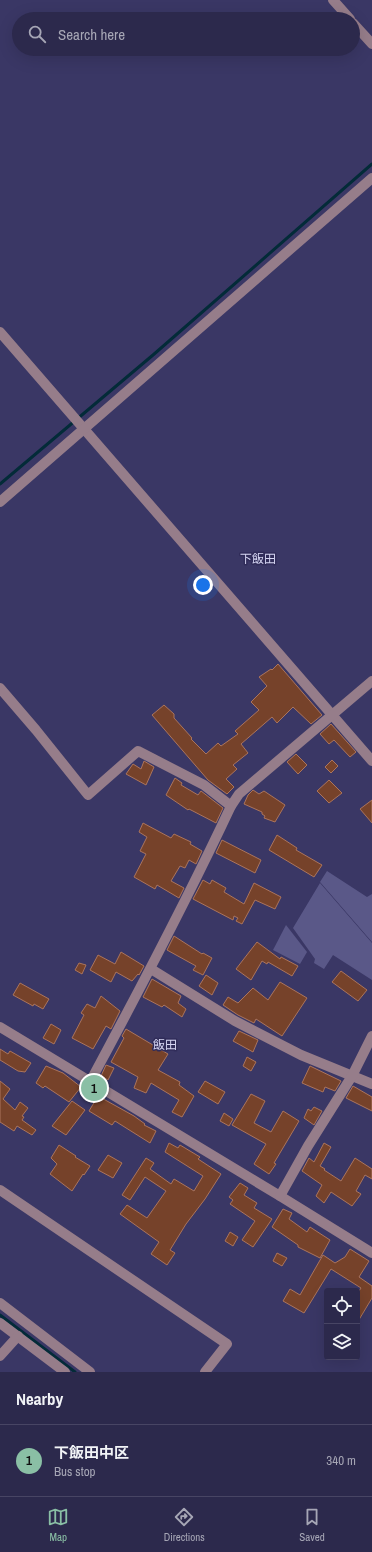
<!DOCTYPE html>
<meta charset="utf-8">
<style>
:root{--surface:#2c294c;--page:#343153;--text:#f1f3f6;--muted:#a6a6b5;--line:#484564;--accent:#8abfa5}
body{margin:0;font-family:"Archivo Narrow","Noto Sans JP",sans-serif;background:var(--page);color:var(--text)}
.controls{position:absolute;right:12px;bottom:12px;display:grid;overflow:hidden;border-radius:4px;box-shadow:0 4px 16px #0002}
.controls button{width:36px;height:36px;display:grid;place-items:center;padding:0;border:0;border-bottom:1px solid var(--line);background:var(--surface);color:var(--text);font:20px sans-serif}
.you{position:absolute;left:203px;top:585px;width:14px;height:14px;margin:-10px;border:3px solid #fff;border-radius:50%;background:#1a73e8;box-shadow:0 0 0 6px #1a73e833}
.badge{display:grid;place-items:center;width:26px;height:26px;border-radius:50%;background:var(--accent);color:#111;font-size:13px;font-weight:700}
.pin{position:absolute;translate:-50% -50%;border:2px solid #fff;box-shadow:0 1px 4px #0006}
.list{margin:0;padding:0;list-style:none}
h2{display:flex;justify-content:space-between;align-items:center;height:52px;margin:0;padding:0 16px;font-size:17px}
h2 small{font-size:13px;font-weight:400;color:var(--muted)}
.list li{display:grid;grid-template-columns:26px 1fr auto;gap:12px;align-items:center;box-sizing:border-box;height:72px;padding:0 16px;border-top:1px solid var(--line)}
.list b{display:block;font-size:15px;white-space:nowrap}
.list p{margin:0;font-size:13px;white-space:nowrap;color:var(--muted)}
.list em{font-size:13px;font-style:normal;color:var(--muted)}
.icon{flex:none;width:22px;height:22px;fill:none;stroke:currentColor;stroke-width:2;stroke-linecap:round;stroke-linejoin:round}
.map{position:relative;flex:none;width:372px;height:1372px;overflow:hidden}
.search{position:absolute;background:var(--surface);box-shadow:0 4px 16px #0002;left:12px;right:12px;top:12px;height:44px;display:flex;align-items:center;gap:10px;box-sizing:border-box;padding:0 14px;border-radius:22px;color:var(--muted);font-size:15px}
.sheet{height:124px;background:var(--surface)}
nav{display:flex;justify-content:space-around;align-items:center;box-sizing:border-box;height:56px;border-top:1px solid var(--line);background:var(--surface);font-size:11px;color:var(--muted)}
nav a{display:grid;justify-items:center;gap:2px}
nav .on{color:var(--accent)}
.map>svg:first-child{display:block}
.green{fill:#5a5888}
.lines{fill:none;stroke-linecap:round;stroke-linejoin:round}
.stream{stroke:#032b38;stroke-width:3}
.building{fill:#76422a;stroke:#ab745c}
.minor{stroke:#967d8a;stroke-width:10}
.labels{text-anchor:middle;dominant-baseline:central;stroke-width:3;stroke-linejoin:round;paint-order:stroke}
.quarter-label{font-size:12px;fill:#d6d6f3;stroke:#302c59}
</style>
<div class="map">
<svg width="372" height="1372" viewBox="0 0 372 1372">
<rect width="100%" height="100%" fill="#3a3765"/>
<g class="green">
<path d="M327 871 367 897 372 894V942L320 882Z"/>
<path d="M320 883 372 943V980L333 955 324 969 314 963 315 959 293 928Z"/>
<path d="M286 925 307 952 300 964 273 950Z"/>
</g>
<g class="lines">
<g class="stream">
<path d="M0 484 153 355 372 164"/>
<path d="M0 1315 75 1372"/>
</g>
</g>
<g class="building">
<path d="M278 664 322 715 311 724 293 707 277 723 272 717 241 744 248 753 233 765 237 769 226 779 234 787 227 794 208 780 152 715 164 705 174 714V718L192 738 191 739 206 754 218 743 221 746 238 734 235 731 259 710 251 702 267 686 259 677 271 669 272 670Z"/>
<path d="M331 724 356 752 350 757 334 740 329 744 320 734Z"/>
<path d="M296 754 307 765 298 774 287 762Z"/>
<path d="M332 760 338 766 331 773 325 767Z"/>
<path d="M144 761 154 767 146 785 126 774 133 764 141 769Z"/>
<path d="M175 778 182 783 181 785 198 795 201 791 223 808 216 823 189 809 188 810 166 795Z"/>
<path d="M329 780 342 793 329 803 317 791Z"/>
<path d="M253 790 259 794 264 791 285 805 275 822 264 818 265 816 262 814V812L244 804 248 795Z"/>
<path d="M372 800V823L360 809Z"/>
<path d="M143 823 171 838 174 834 191 842 190 844 202 851 196 864 189 860 185 868 180 866 171 881 184 888 179 898 157 885 155 889 134 877 146 854 140 851 147 837 139 832Z"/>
<path d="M277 835 297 848 296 850 322 865 314 877 269 850Z"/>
<path d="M222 840 261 860 255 873 216 853Z"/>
<path d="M203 880 210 884 212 880 226 888 224 892 244 904 254 883 281 897 275 909 255 900 242 924 236 921 238 918 234 916 233 920 193 899Z"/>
<path d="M174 936 202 954 203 953 212 958 203 975 193 970 196 966 167 950Z"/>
<path d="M257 942 280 959 281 957 298 966 292 976 268 962 267 964 262 961 251 980 236 969Z"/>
<path d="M121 952 144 966 139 975 138 974 132 981 116 972 111 982 90 970 98 955 115 964Z"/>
<path d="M79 963 86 965 82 974 75 970Z"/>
<path d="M341 971 367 990 358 1001 332 982Z"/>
<path d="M206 975 218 983 212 995 199 986Z"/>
<path d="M152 979 181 996 178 1003 186 1009 182 1017 164 1005 162 1007 143 997Z"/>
<path d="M280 982 307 998 282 1036 256 1019 254 1023 238 1015 223 1005 228 997 238 1003 253 988 268 1000Z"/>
<path d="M20 983 49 999 43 1009 34 1004 33 1006 13 995Z"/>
<path d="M101 996 120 1011 111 1029 106 1026 93 1049 72 1038 84 1015 81 1013 87 1004 95 1008Z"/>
<path d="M51 1024 61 1030 54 1044 43 1038Z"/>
<path d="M126 1029 168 1054 158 1070 180 1082 179 1085 194 1096 182 1117 172 1112 179 1100 151 1083 146 1093 134 1088 138 1077 111 1062 124 1038 122 1036Z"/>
<path d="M239 1031 258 1040 253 1052 233 1041Z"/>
<path d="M0 1049 8 1054 10 1051 31 1063 25 1072 18 1071 0 1060Z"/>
<path d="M247 1057 256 1062 251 1071 243 1066Z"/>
<path d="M106 1065 114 1068 108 1080 101 1076Z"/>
<path d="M46 1066 63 1073 81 1087 69 1102 45 1086 43 1088 36 1083Z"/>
<path d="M310 1066 341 1081 335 1091 325 1087 323 1092 302 1083Z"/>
<path d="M0 1081 10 1089 3 1099 15 1110 20 1102 28 1108 22 1116 24 1117 22 1120 36 1130 32 1135 17 1126 14 1131 0 1122Z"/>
<path d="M205 1081 225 1092 218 1104 198 1092Z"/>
<path d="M353 1086 372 1097V1111L346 1098Z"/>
<path d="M251 1094 265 1101 254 1123 271 1132 283 1111 299 1121 274 1163 276 1164 269 1174 254 1164 266 1144 232 1125Z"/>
<path d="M98 1096 134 1116 145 1124 144 1125 156 1131 150 1143 115 1121 112 1125 89 1111Z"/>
<path d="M72 1101 85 1110 66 1135 52 1126Z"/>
<path d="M314 1107 322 1111 314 1125 304 1118 308 1109 311 1111Z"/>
<path d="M224 1113 233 1119 229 1126 220 1121Z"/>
<path d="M169 1143 178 1148 180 1145 200 1157 198 1159 221 1174 205 1199 186 1224 170 1250 175 1253 167 1265 151 1254 159 1242 120 1214 127 1205 147 1218 166 1191 145 1177 130 1200 122 1195 146 1158 154 1163 150 1169 171 1184 174 1179 194 1191 203 1176 165 1152Z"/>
<path d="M324 1143 331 1147 320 1166 325 1169 324 1170 341 1181 355 1158 372 1169V1179L365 1175 356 1191 361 1194 352 1206 331 1192 324 1203 316 1196 322 1185 302 1171 309 1158 314 1162Z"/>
<path d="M59 1145 76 1156 75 1157 90 1166 84 1175 83 1174 72 1191 50 1174 57 1164 51 1158Z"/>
<path d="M108 1155 122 1163 113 1178 98 1170Z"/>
<path d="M240 1183 248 1188 244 1195 257 1203 254 1208 272 1219 253 1247 242 1240 255 1221 230 1204 233 1200 229 1197Z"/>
<path d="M283 1209 292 1213 289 1219 307 1232 310 1227 330 1240 320 1258 298 1247V1245L272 1227Z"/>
<path d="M230 1232 238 1237 233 1246 225 1241Z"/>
<path d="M350 1249 369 1261 359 1277 372 1286V1298L357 1323V1294L361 1288 331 1269 304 1313 283 1301 290 1289 300 1295 323 1255 335 1263 345 1257Z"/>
<path d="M277 1253 287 1258 282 1266 273 1261Z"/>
</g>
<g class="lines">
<g class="minor">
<path d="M333 0 350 19"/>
<path d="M353 23 372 44"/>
<path d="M0 332 372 761"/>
<path d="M0 502 372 178"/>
<path d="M0 688 36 730 88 795 138 751 204 785 231 806"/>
<path d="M151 969 235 1021 301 1055 372 1084"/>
<path d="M0 1027 280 1196 372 1253"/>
<path d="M90 1082C139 991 187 900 231 806L239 794 372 681"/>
<path d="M0 1190 227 1344 205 1372"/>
<path d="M280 1196 308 1146 352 1076 372 1036"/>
<path d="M0 1303 90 1372"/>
<path d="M0 1323 65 1372"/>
<path d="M0 1356 18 1336"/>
</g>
</g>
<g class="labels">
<g class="quarter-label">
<text x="258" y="559">下飯田</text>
<text x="165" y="1045">飯田</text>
</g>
</g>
</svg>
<div class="controls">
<button><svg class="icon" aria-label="locate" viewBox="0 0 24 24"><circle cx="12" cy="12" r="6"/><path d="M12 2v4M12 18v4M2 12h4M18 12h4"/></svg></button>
<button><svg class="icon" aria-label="layers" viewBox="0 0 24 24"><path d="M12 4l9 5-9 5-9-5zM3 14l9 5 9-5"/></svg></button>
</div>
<div class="you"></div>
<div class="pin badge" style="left:94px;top:1088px">1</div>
<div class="search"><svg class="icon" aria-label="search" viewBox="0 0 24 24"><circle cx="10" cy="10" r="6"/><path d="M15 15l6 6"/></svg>Search here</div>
</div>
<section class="sheet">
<h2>Nearby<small></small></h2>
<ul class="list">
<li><span class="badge">1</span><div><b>下飯田中区</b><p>Bus stop</p></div><em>340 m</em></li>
</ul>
</section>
<nav>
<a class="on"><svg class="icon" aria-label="map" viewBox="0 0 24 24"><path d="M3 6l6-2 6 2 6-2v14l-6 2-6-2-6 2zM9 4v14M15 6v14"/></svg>Map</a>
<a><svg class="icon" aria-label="directions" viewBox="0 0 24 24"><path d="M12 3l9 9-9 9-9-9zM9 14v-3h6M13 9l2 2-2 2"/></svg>Directions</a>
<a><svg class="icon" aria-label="saved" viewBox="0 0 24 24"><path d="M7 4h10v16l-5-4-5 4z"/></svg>Saved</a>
</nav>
